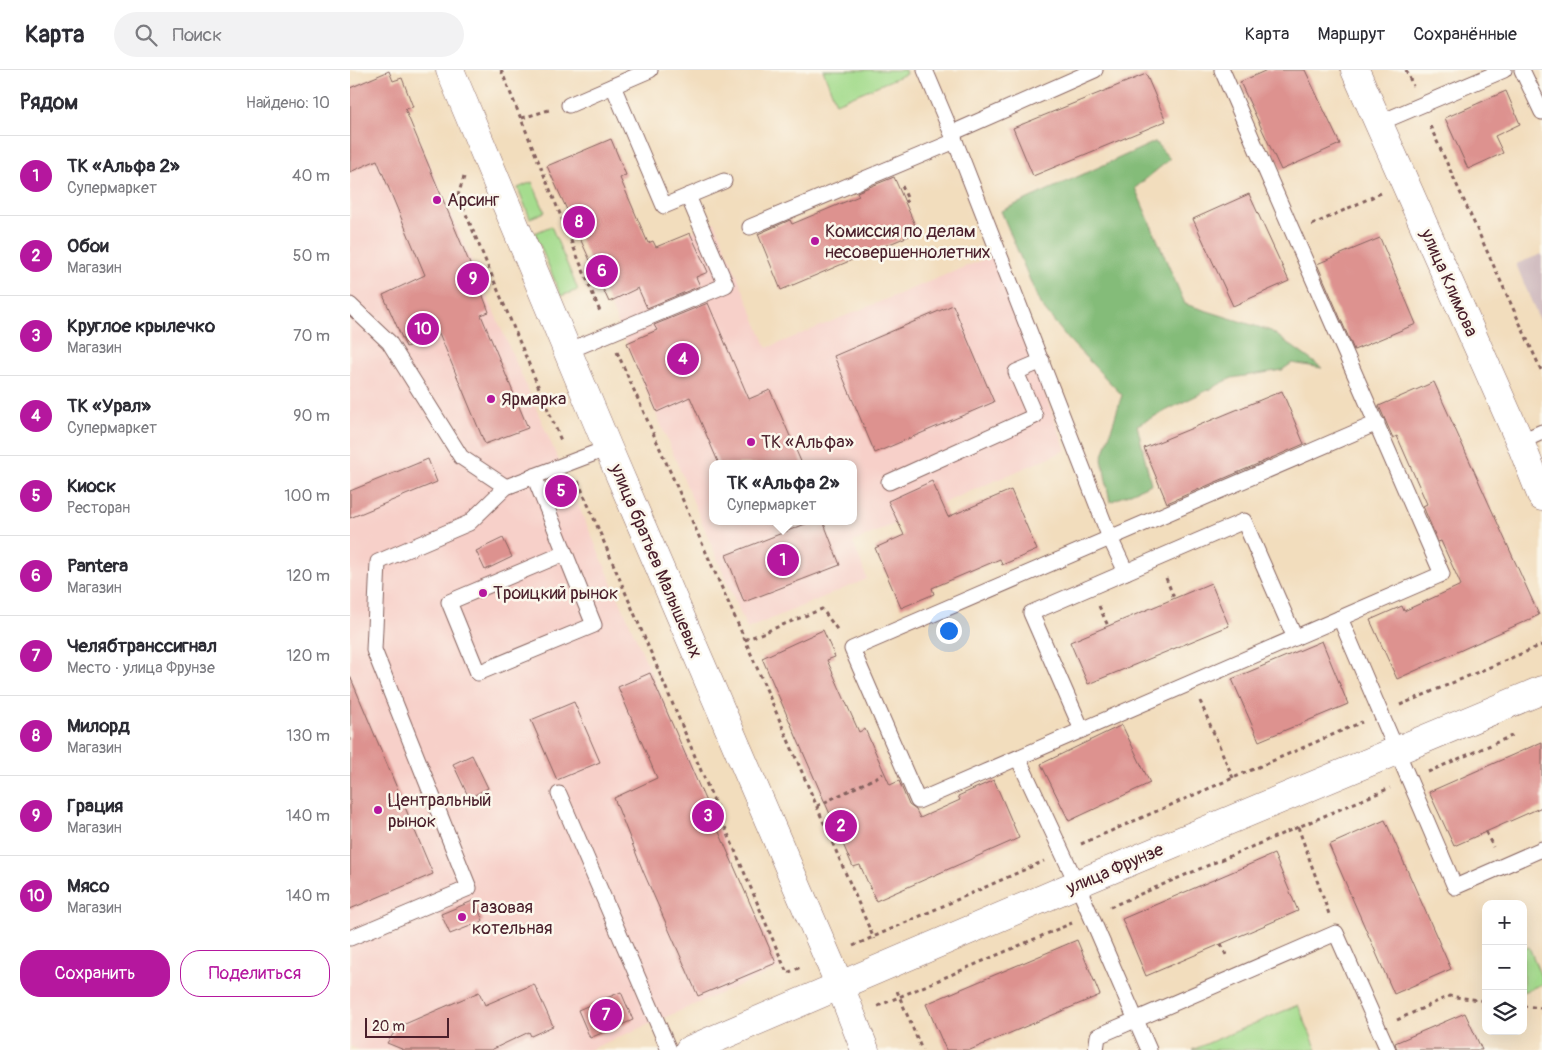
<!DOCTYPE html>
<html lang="ru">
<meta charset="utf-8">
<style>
:root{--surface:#fff;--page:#f2f2f3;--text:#2b2b33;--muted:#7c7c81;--line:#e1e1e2;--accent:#b5179e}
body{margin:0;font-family:Pangolin,sans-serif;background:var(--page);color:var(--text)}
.controls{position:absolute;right:15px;bottom:15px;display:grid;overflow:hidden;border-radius:10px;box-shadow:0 5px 20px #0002}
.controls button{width:45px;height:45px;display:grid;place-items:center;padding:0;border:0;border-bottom:1px solid var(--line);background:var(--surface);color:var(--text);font:25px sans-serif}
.scale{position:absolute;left:15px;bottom:12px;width:84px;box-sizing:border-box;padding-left:5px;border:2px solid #4a1f2b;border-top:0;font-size:14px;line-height:18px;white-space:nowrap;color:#4a1f2b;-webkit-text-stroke:4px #fbf7ec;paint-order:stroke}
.you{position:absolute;left:598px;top:560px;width:18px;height:18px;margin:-12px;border:4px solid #fff;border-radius:50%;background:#1a73e8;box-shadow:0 0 0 8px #1a73e833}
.badge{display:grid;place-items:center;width:32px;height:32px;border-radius:50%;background:var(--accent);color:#fff;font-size:16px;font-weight:700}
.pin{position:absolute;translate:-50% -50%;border:2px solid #fff;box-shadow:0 1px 5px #0006}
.popup{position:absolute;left:359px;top:390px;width:148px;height:65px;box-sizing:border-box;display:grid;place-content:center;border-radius:10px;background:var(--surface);filter:drop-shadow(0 1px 4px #0005);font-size:16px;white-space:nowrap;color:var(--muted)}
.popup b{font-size:19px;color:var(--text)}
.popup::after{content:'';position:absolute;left:50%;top:100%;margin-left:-10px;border:10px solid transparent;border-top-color:var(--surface)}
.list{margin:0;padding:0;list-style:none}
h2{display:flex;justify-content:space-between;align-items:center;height:65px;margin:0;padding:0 20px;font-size:21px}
h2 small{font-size:16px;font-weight:400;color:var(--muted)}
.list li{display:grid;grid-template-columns:32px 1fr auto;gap:15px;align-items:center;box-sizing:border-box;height:80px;padding:0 20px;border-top:1px solid var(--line)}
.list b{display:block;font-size:19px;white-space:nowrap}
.list p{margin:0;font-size:16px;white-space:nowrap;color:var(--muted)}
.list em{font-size:16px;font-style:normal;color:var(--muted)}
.actions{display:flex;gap:10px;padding:15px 20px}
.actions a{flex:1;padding:11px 0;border:1px solid var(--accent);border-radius:20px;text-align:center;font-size:18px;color:var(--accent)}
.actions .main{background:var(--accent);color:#fff}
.icon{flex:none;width:28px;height:28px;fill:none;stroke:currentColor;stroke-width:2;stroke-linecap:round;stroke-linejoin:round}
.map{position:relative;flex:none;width:1192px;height:980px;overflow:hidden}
header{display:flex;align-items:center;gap:30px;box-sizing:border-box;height:70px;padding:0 25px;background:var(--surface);border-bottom:1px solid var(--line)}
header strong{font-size:24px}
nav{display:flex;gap:28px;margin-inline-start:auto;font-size:18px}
.search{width:350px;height:45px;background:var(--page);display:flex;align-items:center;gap:12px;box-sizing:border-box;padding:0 18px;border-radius:28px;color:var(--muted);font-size:19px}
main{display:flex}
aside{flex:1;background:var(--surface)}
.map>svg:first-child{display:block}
.built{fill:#f7d0c9;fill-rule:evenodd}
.industrial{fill:#d2bec1}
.green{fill:#a5dc8e;stroke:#787e5c}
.forest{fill:#84bc79;stroke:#676e52}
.building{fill:#dd928f}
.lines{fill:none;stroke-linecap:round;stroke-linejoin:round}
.lane-casing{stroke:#85625e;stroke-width:17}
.street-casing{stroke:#85625e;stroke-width:29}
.path{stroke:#85625e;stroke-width:3;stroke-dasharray:4 4;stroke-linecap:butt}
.lane{stroke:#fff;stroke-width:15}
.street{stroke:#fff;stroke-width:28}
.poi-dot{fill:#b5179e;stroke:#fbf7ec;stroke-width:2}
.labels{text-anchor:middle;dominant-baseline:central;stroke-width:5;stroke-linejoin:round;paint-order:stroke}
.poi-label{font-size:18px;fill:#4a1f2b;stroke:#fbf7ec;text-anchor:start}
.street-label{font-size:18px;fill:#4a1f2b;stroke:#fbf7ec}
</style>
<header>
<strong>Карта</strong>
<div class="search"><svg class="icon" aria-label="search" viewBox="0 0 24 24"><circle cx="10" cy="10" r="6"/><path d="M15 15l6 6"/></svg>Поиск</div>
<nav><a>Карта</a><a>Маршрут</a><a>Сохранённые</a></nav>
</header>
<main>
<aside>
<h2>Рядом<small>Найдено: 10</small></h2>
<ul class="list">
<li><span class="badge">1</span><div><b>ТК «Альфа 2»</b><p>Супермаркет</p></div><em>40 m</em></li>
<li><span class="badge">2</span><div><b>Обои</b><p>Магазин</p></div><em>50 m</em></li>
<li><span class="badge">3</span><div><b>Круглое крылечко</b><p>Магазин</p></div><em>70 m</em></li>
<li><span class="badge">4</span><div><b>ТК «Урал»</b><p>Супермаркет</p></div><em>90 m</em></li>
<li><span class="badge">5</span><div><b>Киоск</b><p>Ресторан</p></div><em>100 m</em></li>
<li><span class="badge">6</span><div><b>Pantera</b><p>Магазин</p></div><em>120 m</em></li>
<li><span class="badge">7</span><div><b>Челябтранссигнал</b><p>Место · улица Фрунзе</p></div><em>120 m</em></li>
<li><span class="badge">8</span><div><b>Милорд</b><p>Магазин</p></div><em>130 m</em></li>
<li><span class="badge">9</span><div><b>Грация</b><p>Магазин</p></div><em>140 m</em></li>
<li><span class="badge">10</span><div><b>Мясо</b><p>Магазин</p></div><em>140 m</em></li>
</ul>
<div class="actions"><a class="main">Сохранить</a><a>Поделиться</a></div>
</aside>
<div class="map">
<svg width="1192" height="980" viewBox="0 0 1192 980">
<rect width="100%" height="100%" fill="#fbf7ec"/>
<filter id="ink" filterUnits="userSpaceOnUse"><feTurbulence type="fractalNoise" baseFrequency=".02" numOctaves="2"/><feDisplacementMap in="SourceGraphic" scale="10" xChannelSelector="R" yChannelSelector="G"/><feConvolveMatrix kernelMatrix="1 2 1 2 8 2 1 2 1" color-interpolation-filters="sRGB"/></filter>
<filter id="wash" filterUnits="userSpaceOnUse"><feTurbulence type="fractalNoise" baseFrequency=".0096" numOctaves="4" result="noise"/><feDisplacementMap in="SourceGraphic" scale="20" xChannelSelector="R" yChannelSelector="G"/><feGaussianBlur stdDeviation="1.12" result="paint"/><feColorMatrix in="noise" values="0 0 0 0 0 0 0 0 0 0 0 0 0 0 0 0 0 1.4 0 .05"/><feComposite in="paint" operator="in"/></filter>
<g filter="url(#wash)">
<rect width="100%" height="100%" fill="#f2ddbd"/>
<g class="built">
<path d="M39 1 430 898 239 980H9L0 976V18Z"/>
<path d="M365 152 417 278 644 185 716 380 503 472 517 509 397 559 259 232 317 204 306 177ZM363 394H503V451H363Z"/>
</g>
<path class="industrial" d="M1192 184V257L1166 194Z"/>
<g class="green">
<path d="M473 0H555L556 4 486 33Z"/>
<path d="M182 112 195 142 180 148 168 118Z"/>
<path d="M201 156 228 220 211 226 185 163Z"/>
<path d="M1179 877 1192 909V914L1173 922V879Z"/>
<path d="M948 935 967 980H842Z"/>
</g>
<path class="forest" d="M805 72 820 89 785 118 835 234 921 261 972 298 942 293 932 300 882 308 787 355 801 414 760 432 752 389 772 325 719 270 690 234 651 141Z"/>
<g id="blocks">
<g class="building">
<path d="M917 0H955L990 74 931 100 890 12Z"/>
<path d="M39 1 43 11 52 8 63 37 55 39 130 218 139 242 131 245 178 358 135 374 89 263 56 277 33 225 75 205 27 90 0 102V18Z"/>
<path d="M796 4 816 51 683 106 663 58Z"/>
<path d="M1156 21 1170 54 1145 66 1153 83 1118 99 1095 48Z"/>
<path d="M261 69 276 105 270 108 298 173 303 171 306 177 340 163 358 202 346 207 350 216 297 238 288 218 259 232 197 96Z"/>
<path d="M544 107 568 162 431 220 408 164 440 150 442 154 509 126 507 122Z"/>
<path d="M899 124 939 211 883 236 843 149Z"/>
<path d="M1030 168 1066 254 1004 280 967 194Z"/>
<path d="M358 233 399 329 420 320 452 394H369L340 327 307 342 277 273 307 260 304 255Z"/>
<path d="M603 235 644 332 525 383 484 286Z"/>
<path d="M1084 312 1189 545 1047 609 1020 550 1052 536 1054 541 1111 515 1091 471 1088 472 1073 436 1077 434 1047 366 1043 368 1029 336Z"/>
<path d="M932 321 954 374 817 433 794 378Z"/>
<path d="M78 389 87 412 0 448V421Z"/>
<path d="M582 411 598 447 661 420 687 480 652 495 650 489 582 518 584 524 551 538 525 478 554 465 538 431Z"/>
<path d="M463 451H473L490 495 394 532 376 485Z"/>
<path d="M153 468 162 487 135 500 126 481Z"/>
<path d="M861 513 879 556 738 614 720 572Z"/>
<path d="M473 560 485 587 477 590 509 662 515 659 540 715 549 711 559 735 566 740 570 748 610 730 608 726 644 710 669 768 526 831 510 795 503 797 412 588Z"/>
<path d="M972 571 998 634 909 671 882 609Z"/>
<path d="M300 603 426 893 348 926 293 801 264 728 307 708 268 617Z"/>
<path d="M0 606 83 804 0 839Z"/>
<path d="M224 632 250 692 207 710 181 650Z"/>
<path d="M772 655 800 713 719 751 691 694Z"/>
<path d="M1192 672V737L1104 776 1079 722Z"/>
<path d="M122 685 138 718 119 728 103 694Z"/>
<path d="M1035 750 1101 899 1044 924 979 775Z"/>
<path d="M924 784 948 841 796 906 772 849Z"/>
<path d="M125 830 133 851 100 864 91 844Z"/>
<path d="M727 870 750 925 620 980H596L576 934Z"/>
<path d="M184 914 203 956 181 966 179 962 141 980H54L37 973 48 957 129 922 135 935Z"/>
<path d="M271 922 283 950 240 968 228 940Z"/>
<path d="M1115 943 1132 980H1047L1045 973Z"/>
</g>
</g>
</g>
<g filter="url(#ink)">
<use href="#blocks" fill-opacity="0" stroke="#85625e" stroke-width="1"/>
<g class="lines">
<g class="lane-casing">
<g id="lane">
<path d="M575 0 605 71 760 468 776 502"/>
<path d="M872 0C945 168 1019 336 1092 504L568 731 502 579 1027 353"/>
<path d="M1172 0 1192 42"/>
<path d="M263 16 314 136 374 111"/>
<path d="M219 35 300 0"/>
<path d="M1029 53 1154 0"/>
<path d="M602 63 745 0"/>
<path d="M400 157 605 71"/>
<path d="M0 235 39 272 111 387 156 417"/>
<path d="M218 281 376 215 338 126"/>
<path d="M1170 372 1192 362"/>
<path d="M184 406 244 555 128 603 99 532 215 483"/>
<path d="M539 412 685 346 666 302 692 291"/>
<path d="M990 548 1105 817 1192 779"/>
<path d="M732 660 681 543 894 451 945 568"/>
<path d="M668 688 727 814 799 980"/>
<path d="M209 724 319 980"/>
<path d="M0 868 119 818 24 580 28 492 119 453 156 417 258 378"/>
<path d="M746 980 748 966 986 863 1038 980"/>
</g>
</g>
<g class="street-casing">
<g id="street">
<path d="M100 0 258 378 490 916 515 980"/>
<path d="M1005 0 1170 372 1192 427"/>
<path d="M339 980 727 814 1192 620"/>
</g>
</g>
<g class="path">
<path d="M151 0 251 244"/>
<path d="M1056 0 1063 16"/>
<path d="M172 48 199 40"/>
<path d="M1080 56 1192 302"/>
<path d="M114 107 108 125 212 373"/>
<path d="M552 116 558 130 555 132"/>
<path d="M962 155 1031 123"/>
<path d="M267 282 395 570 524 869"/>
<path d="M228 411 437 903 451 897"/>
<path d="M816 508 824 528"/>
<path d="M749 536 758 556"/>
<path d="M395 570 472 539 489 562"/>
<path d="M850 631 883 708"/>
<path d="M1050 635 1192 575"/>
<path d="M1078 702 1166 664"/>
<path d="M467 736 533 704"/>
<path d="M948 757 979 844"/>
<path d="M1136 762 1143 777"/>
<path d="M731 774 1012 652"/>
<path d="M760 837 1040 718"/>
<path d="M871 874 877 887"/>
<path d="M503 876 694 791"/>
<path d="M547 921 572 980"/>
<path d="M528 936 722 853"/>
<path d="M1173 936 1192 938"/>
<path d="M1047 950 1099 926 1136 931"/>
</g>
<use href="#lane" class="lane"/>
<use href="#street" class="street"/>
</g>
</g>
<g class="poi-dot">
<circle cx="87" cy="130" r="5"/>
<circle cx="465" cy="171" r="5"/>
<circle cx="141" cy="329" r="5"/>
<circle cx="401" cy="372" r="5"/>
<circle cx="133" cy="523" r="5"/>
<circle cx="28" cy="740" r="5"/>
<circle cx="112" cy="847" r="5"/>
</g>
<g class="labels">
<g class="poi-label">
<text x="97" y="130">Арсинг</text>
<text x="475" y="161">Комиссия по делам<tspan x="475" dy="21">несовершеннолетних</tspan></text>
<text x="151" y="329">Ярмарка</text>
<text x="411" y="372">ТК «Альфа»</text>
<text x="143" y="523">Троицкий рынок</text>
<text x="38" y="730">Центральный<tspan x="38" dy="21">рынок</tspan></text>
<text x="122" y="837">Газовая<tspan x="122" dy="21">котельная</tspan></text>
</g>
<g class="street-label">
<text transform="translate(1099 213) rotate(66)">улица Климова</text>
<text transform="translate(306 491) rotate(67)">улица братьев Малышевых</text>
<text transform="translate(765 799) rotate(-23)">улица Фрунзе</text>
</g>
</g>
</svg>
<div class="controls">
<button>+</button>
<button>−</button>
<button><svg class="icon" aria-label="layers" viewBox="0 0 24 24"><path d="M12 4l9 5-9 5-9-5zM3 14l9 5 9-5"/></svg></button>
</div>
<div class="scale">20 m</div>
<div class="you"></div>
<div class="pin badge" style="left:433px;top:490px">1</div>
<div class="popup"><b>ТК «Альфа 2»</b>Супермаркет</div>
<div class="pin badge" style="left:491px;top:756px">2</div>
<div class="pin badge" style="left:358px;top:746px">3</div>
<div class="pin badge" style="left:333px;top:289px">4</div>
<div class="pin badge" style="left:211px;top:421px">5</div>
<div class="pin badge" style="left:252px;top:201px">6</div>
<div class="pin badge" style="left:256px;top:945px">7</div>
<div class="pin badge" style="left:229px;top:152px">8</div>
<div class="pin badge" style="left:123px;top:209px">9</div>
<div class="pin badge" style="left:73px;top:259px">10</div>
</div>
</main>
